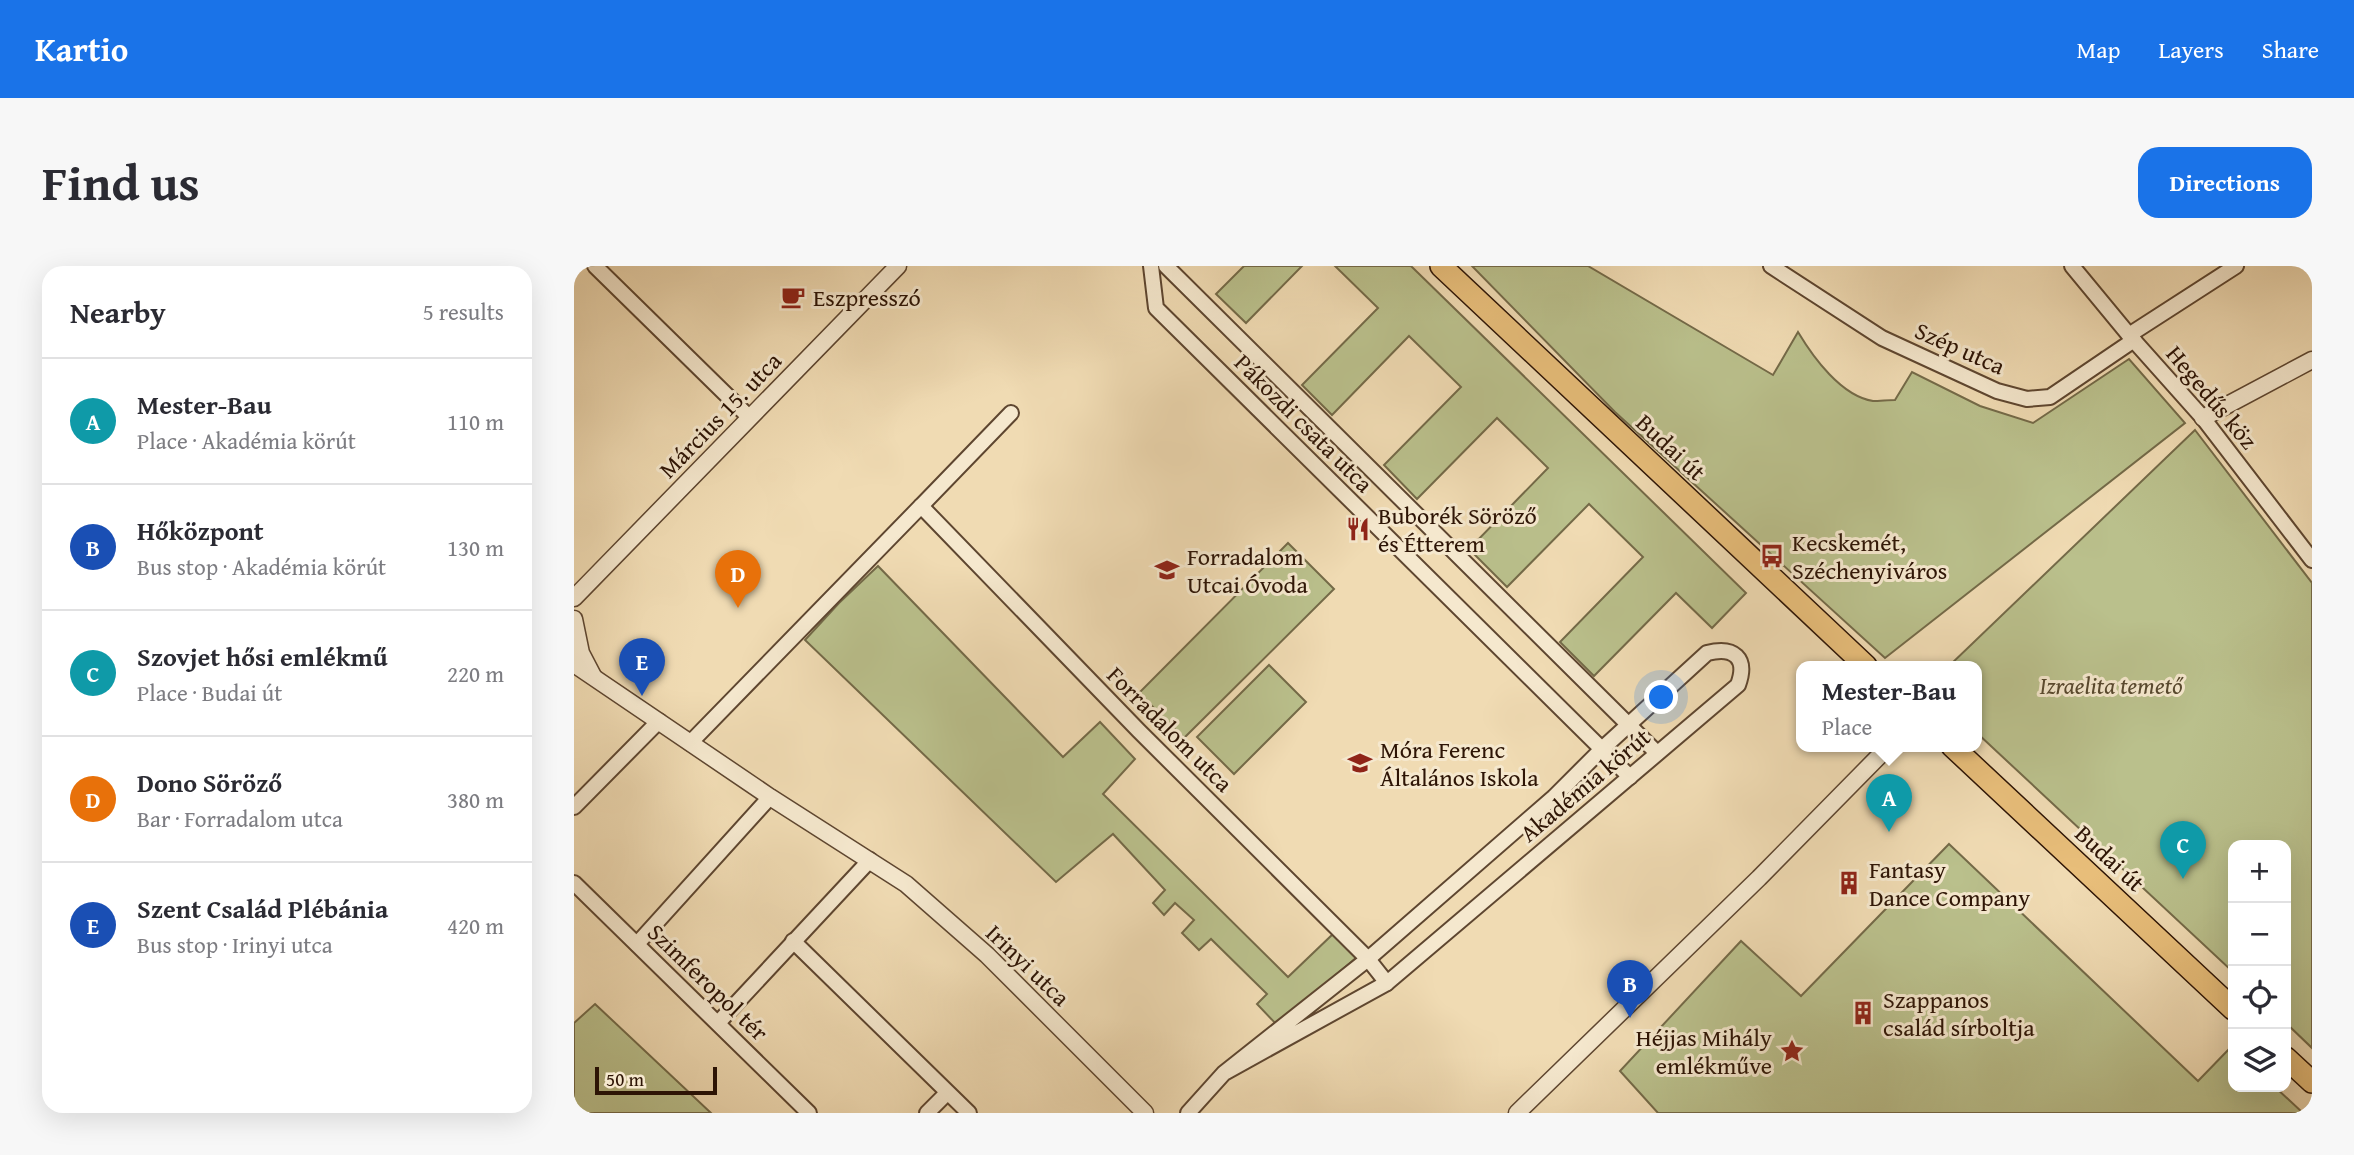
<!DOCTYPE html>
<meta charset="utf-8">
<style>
:root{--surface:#fff;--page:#f7f7f7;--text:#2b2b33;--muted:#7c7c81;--line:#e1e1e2;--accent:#1a73e8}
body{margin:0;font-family:"Gentium Book Plus",serif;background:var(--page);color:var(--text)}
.controls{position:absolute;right:21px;bottom:21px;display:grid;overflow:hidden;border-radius:14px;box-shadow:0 7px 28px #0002}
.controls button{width:63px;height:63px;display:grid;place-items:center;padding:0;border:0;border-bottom:2px solid var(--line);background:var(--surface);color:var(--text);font:35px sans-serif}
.scale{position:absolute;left:21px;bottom:18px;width:122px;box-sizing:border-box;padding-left:7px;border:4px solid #2d1405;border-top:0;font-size:19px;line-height:24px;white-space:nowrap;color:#2d1405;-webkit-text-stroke:5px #f5e8ce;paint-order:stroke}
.you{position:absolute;left:1088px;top:432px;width:24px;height:24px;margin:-18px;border:5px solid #fff;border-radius:50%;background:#1a73e8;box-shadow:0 0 0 10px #1a73e833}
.badge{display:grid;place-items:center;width:46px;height:46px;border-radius:50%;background:var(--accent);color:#fff;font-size:23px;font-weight:700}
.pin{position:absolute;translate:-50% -58px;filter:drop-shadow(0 2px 4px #0008)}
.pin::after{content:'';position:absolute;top:37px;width:24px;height:21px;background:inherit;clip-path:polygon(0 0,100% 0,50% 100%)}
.popup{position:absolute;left:1222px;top:395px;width:186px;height:91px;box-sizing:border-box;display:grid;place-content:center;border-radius:14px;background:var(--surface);filter:drop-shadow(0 2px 5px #0005);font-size:23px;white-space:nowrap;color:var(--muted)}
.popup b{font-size:26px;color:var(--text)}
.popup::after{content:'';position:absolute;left:50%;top:100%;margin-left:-14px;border:14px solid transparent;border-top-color:var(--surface)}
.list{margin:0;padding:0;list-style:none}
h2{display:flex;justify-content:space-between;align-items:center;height:91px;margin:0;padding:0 28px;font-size:30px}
h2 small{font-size:23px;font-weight:400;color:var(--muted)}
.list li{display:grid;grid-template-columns:46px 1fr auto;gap:21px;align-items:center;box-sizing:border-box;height:126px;padding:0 28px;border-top:2px solid var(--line)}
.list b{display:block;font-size:26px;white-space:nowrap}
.list p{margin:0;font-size:23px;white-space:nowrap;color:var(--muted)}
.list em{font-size:23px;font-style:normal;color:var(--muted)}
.icon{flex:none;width:38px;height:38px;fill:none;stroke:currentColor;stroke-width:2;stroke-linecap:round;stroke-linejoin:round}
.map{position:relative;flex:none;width:1738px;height:847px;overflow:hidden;border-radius:21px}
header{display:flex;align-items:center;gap:42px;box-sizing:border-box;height:98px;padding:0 35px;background:var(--accent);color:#fff}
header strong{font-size:33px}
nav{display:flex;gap:38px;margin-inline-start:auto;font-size:24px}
.intro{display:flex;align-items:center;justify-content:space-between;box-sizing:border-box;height:168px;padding:0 42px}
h1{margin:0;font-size:49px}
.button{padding:18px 32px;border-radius:21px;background:var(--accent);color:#fff;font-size:24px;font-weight:700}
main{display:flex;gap:42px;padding:0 42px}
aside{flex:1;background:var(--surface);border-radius:21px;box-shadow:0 7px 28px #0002}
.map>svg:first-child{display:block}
.green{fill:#bac08c;stroke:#746a48;stroke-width:2}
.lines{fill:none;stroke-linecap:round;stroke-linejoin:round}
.minor-casing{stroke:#5e4630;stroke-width:18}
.tertiary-casing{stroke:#5e4630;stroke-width:19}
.primary-casing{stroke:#2d1405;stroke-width:24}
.minor{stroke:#f5e8ce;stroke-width:14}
.tertiary{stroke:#f5e8ce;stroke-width:16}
.primary{stroke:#e8be7a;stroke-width:21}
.labels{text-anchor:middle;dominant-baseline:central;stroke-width:6;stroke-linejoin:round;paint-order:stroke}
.poi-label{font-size:24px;fill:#2d1405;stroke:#f5e8ce;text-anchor:start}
.street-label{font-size:24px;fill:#2d1405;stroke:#f5e8ce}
.park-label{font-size:24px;font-style:italic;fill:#57482e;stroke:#f5e8ce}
</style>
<header>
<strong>Kartio</strong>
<nav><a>Map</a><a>Layers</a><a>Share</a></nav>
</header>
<div class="intro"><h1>Find us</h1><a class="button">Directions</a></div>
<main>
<aside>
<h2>Nearby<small>5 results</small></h2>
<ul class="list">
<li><span class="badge" style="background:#0f9aa8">A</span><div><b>Mester-Bau</b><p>Place · Akadémia körút</p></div><em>110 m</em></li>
<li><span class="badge" style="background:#1a4fb4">B</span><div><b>Hőközpont</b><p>Bus stop · Akadémia körút</p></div><em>130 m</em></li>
<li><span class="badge" style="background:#0f9aa8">C</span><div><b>Szovjet hősi emlékmű</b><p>Place · Budai út</p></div><em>220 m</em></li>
<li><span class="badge" style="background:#e8710a">D</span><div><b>Dono Söröző</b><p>Bar · Forradalom utca</p></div><em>380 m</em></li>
<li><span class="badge" style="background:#1a4fb4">E</span><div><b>Szent Család Plébánia</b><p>Bus stop · Irinyi utca</p></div><em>420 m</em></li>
</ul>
</aside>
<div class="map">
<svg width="1738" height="847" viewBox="0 0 1738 847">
<rect width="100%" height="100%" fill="#f0dbb3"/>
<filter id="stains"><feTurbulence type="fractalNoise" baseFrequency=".00286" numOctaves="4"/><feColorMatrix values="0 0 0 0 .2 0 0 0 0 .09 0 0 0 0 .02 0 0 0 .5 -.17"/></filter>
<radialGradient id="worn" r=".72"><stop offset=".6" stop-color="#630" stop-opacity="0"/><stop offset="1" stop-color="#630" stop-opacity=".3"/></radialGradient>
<g class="green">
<path d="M670 0H728L672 57 642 28Z"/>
<path d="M761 0H837L1172 327 1138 362 1102 327 1020 410 986 376 1069 291 1015 238 933 321 895 283 974 202 923 152 843 233 810 199 887 121 835 70 758 149 728 119 804 42Z"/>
<path d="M898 0H1014L1199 109 1224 66C1239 91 1267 130 1299 135 1306 135 1314 134 1321 134L1338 106 1406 140 1459 157 1555 93 1611 157 1311 392 1041 146Z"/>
<path d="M1621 164 1738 317V782L1712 757V579H1659V706L1403 467 1402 400H1375Z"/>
<path d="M714 277 760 323 610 472 565 427Z"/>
<path d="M304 300 489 491 526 456 561 493 529 528 714 711 759 668 783 691 703 759 683 738 693 728 637 673 625 684 608 667 620 654 601 637 590 649 579 637 591 624 539 568 482 616 231 374 265 337Z"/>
<path d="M695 399 732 436 660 508 623 471Z"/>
<path d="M1375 578 1624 815 1658 780 1659 821H1701L1729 847H1084L1046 805 1167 675 1227 730Z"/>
<path d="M21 738 137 847H0V757Z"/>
</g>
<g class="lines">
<g class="minor-casing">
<g id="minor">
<path d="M21 0 175 151"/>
<path d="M577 0 582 42 1056 511"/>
<path d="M592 0 1083 487"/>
<path d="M1197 0 1308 72 1423 125 1453 133 1476 131 1560 74"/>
<path d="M1498 0 1555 69 1629 152 1738 294"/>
<path d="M1555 69 1662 0"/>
<path d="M347 240 437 147"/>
<path d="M116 477 347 240 565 465 794 693 813 717"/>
<path d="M0 541 85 455"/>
<path d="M0 617 235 847"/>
<path d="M219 675 395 847"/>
<path d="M63 678 196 531"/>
<path d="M144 757 296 594"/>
<path d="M353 847 373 827"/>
<path d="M614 847 650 807 794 693 980 531 1028 483 1133 387C1160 380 1174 392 1164 419L813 717 650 807"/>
</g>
</g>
<g class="tertiary-casing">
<g id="tertiary">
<path d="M1629 152 1738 94"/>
<path d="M0 332 324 0"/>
<path d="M0 353 7 387 19 410"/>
<path d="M0 398 196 531 332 618 413 689 571 847"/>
<path d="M943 847 1185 612 1315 480"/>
</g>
</g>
<g class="primary-casing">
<g id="primary">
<path d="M867 0 1292 400"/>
<path d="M1378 480 1659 743"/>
<path d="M1712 792 1738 816"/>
</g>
</g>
<use href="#minor" class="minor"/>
<use href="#tertiary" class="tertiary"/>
<use href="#primary" class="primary"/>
</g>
<defs>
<g id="cafe-bare" transform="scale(1.89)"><path d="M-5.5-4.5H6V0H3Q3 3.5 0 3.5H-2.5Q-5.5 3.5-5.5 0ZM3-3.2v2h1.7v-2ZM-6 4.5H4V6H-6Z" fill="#8f2418" stroke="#f5e8ce" stroke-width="2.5" paint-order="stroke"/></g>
<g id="restaurant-bare" transform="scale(1.89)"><path d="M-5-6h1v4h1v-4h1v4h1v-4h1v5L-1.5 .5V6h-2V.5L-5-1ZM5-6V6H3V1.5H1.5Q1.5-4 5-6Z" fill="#8f2418" stroke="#f5e8ce" stroke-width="2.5" paint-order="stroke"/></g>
<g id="bus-bare" transform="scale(1.89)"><path d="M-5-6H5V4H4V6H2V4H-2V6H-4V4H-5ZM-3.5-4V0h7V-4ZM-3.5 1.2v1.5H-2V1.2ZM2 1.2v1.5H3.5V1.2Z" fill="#8f2418" stroke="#f5e8ce" stroke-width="2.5" paint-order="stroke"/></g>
<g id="school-bare" transform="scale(1.89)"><path d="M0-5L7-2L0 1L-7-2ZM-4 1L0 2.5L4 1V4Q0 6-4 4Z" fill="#8f2418" stroke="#f5e8ce" stroke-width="2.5" paint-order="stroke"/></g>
<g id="building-bare" transform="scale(1.89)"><path d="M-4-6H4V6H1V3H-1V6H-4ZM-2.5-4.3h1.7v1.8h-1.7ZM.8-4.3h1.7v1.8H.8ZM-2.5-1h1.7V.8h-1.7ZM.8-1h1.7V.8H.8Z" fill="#8f2418" stroke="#f5e8ce" stroke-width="2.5" paint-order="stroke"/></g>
<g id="sight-bare" transform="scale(1.89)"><path d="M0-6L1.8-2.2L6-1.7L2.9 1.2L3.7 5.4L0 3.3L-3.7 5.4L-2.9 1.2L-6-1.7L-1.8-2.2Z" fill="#8f2418" stroke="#f5e8ce" stroke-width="2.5" paint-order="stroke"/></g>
</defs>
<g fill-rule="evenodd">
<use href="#cafe-bare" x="219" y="31"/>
<use href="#restaurant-bare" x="784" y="263"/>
<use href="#bus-bare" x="1198" y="290"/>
<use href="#school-bare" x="593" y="304"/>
<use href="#school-bare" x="786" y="497"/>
<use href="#building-bare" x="1275" y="617"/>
<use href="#building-bare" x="1289" y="747"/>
<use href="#sight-bare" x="1218" y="785"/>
</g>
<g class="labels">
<g class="poi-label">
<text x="239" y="31">Eszpresszó</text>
<text x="804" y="249">Buborék Söröző<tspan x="804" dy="28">és Étterem</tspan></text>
<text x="1218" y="276">Kecskemét,<tspan x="1218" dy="28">Széchenyiváros</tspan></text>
<text x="613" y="290">Forradalom<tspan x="613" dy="28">Utcai Óvoda</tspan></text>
<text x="806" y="483">Móra Ferenc<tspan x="806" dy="28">Általános Iskola</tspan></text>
<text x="1295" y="603">Fantasy<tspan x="1295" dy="28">Dance Company</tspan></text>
<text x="1309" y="733">Szappanos<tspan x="1309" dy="28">család sírboltja</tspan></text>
<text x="1198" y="771" text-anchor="end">Héjjas Mihály<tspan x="1198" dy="28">emlékműve</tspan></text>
</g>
<g class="street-label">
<text transform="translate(1386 82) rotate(24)">Szép utca</text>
<text transform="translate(1638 131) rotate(50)">Hegedűs köz</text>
<text transform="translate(146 149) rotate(-46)">Március 15. utca</text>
<text transform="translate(730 157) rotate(45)">Pákozdi csata utca</text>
<text transform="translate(1097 181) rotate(43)">Budai út</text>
<text transform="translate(596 463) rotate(45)">Forradalom utca</text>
<text transform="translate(1011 519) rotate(-40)">Akadémia körút</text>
<text transform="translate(1536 592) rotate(43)">Budai út</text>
<text transform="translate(454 699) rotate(44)">Irinyi utca</text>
<text transform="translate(134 716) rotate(44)">Szimferopol tér</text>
</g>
<g class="park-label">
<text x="1537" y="419">Izraelita temető</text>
</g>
</g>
<rect width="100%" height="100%" filter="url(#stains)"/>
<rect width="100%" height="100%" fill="url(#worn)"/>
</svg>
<div class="controls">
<button>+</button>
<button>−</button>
<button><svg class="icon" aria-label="locate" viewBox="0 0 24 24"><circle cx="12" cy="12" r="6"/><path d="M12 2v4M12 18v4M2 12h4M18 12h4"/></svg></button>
<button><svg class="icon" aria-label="layers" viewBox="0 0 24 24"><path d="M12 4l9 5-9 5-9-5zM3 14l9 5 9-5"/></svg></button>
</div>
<div class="scale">50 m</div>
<div class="you"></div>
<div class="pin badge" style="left:1315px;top:566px;background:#0f9aa8">A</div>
<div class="popup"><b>Mester-Bau</b>Place</div>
<div class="pin badge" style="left:1056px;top:752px;background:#1a4fb4">B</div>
<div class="pin badge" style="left:1609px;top:613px;background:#0f9aa8">C</div>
<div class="pin badge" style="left:164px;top:342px;background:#e8710a">D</div>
<div class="pin badge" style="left:68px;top:430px;background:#1a4fb4">E</div>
</div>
</main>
